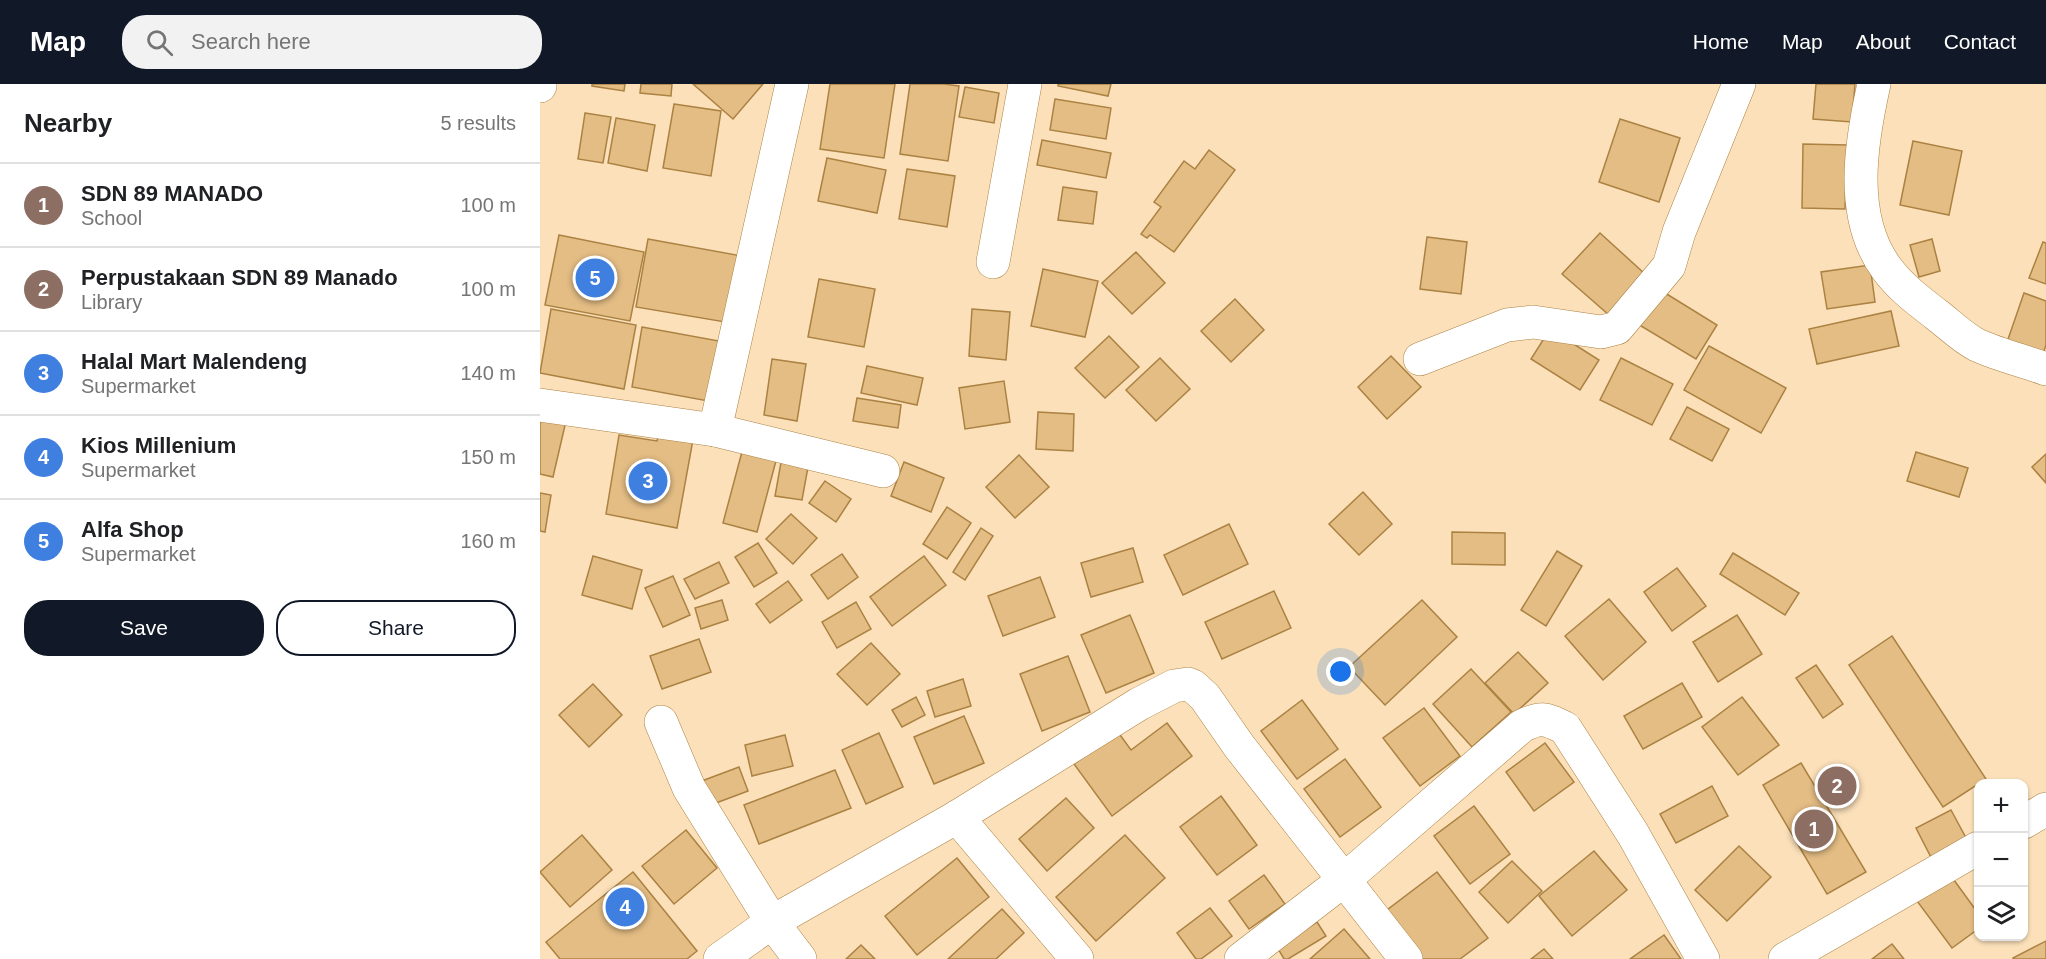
<!DOCTYPE html>
<meta charset="utf-8">
<style>
:root{--surface:#fff;--page:#f2f2f2;--text:#202124;--muted:#757577;--line:#e0e0e0;--accent:#111827}
body{margin:0;font-family:Helvetica,sans-serif;background:var(--page);color:var(--text)}
.controls{position:absolute;right:18px;bottom:18px;display:grid;overflow:hidden;border-radius:12px;box-shadow:0 2px 4px #0004}
.controls button{width:54px;height:54px;display:grid;place-items:center;padding:0;border:0;border-bottom:2px solid var(--line);background:var(--surface);color:var(--text);font:30px sans-serif}
.you{position:absolute;left:801px;top:588px;width:21px;height:21px;margin:-15px;border:4px solid #fff;border-radius:50%;background:#1a73e8;box-shadow:0 0 0 9px #1a73e833}
.badge{display:grid;place-items:center;width:39px;height:39px;border-radius:50%;background:var(--accent);color:#fff;font-size:20px;font-weight:700}
.pin{position:absolute;translate:-50% -50%;border:3px solid #fff;box-shadow:0 2px 6px #0006}
.list{margin:0;padding:0;list-style:none}
h2{display:flex;justify-content:space-between;align-items:center;height:78px;margin:0;padding:0 24px;font-size:26px}
h2 small{font-size:20px;font-weight:400;color:var(--muted)}
.list li{display:grid;grid-template-columns:39px 1fr auto;gap:18px;align-items:center;box-sizing:border-box;height:84px;padding:0 24px;border-top:2px solid var(--line)}
.list b{display:block;font-size:22px;white-space:nowrap}
.list p{margin:0;font-size:20px;white-space:nowrap;color:var(--muted)}
.list em{font-size:20px;font-style:normal;color:var(--muted)}
.actions{display:flex;gap:12px;padding:18px 24px}
.actions a{flex:1;padding:14px 0;border:2px solid var(--accent);border-radius:24px;text-align:center;font-size:21px;color:var(--accent)}
.actions .main{background:var(--accent);color:#fff}
.icon{flex:none;width:33px;height:33px;fill:none;stroke:currentColor;stroke-width:2;stroke-linecap:round;stroke-linejoin:round}
.map{position:relative;flex:none;width:1506px;height:875px;overflow:hidden}
header{display:flex;align-items:center;gap:36px;box-sizing:border-box;height:84px;padding:0 30px;background:var(--accent);color:#fff}
header strong{font-size:28px}
nav{display:flex;gap:33px;margin-inline-start:auto;font-size:21px}
.search{width:420px;height:54px;background:var(--page);display:flex;align-items:center;gap:15px;box-sizing:border-box;padding:0 21px;border-radius:24px;color:var(--muted);font-size:22px}
main{display:flex}
aside{flex:1;background:var(--surface)}
.map>svg:first-child{display:block}
.building{fill:#e4bd84;stroke:#ab8242;stroke-width:1.5}
.lines{fill:none;stroke-linecap:round;stroke-linejoin:round}
.street-casing{stroke:#ac8343;stroke-width:34}
.secondary-casing{stroke:#ac8343;stroke-width:34}
.street{stroke:#fff;stroke-width:33}
.secondary{stroke:#fff;stroke-width:33}
</style>
<header>
<strong>Map</strong>
<div class="search"><svg class="icon" aria-label="search" viewBox="0 0 24 24"><circle cx="10" cy="10" r="6"/><path d="M15 15l6 6"/></svg>Search here</div>
<nav><a>Home</a><a>Map</a><a>About</a><a>Contact</a></nav>
</header>
<main>
<aside>
<h2>Nearby<small>5 results</small></h2>
<ul class="list">
<li><span class="badge" style="background:#8d6e63">1</span><div><b>SDN 89 MANADO</b><p>School</p></div><em>100 m</em></li>
<li><span class="badge" style="background:#8d6e63">2</span><div><b>Perpustakaan SDN 89 Manado</b><p>Library</p></div><em>100 m</em></li>
<li><span class="badge" style="background:#3f7fe0">3</span><div><b>Halal Mart Malendeng</b><p>Supermarket</p></div><em>140 m</em></li>
<li><span class="badge" style="background:#3f7fe0">4</span><div><b>Kios Millenium</b><p>Supermarket</p></div><em>150 m</em></li>
<li><span class="badge" style="background:#3f7fe0">5</span><div><b>Alfa Shop</b><p>Supermarket</p></div><em>160 m</em></li>
</ul>
<div class="actions"><a class="main">Save</a><a>Share</a></div>
</aside>
<div class="map">
<svg width="1506" height="875" viewBox="0 0 1506 875">
<rect width="100%" height="100%" fill="#fbe0ba"/>
<g class="building">
<path d="M52 0H85L84 7 52 2Z"/>
<path d="M101 0H132L131 12 100 9Z"/>
<path d="M153 0H223L193 35Z"/>
<path d="M290 0H355L344 74 280 65Z"/>
<path d="M370 0H404L419 2 408 77 360 70Z"/>
<path d="M518 0H571L568 12 518 2Z"/>
<path d="M1276 0H1315L1312 38 1273 35Z"/>
<path d="M425 3 459 9 454 39 419 33Z"/>
<path d="M515 15 571 24 566 55 510 46Z"/>
<path d="M134 20 181 27 171 92 123 84Z"/>
<path d="M45 29 71 33 63 79 38 75Z"/>
<path d="M76 34 115 41 107 87 68 79Z"/>
<path d="M1080 35 1140 54 1119 118 1059 98Z"/>
<path d="M502 56 571 69 566 94 497 81Z"/>
<path d="M1373 57 1422 67 1409 131 1360 121Z"/>
<path d="M1263 60 1307 61 1305 125 1262 124Z"/>
<path d="M669 66 695 86 634 168 610 151 607 154 601 150 621 123 614 118 644 77 655 85Z"/>
<path d="M287 74 346 86 337 129 278 117Z"/>
<path d="M367 85 415 92 407 143 359 135Z"/>
<path d="M523 103 557 108 553 140 518 136Z"/>
<path d="M1060 149 1105 190 1069 231 1022 190Z"/>
<path d="M19 151 104 168 90 237 5 221Z"/>
<path d="M887 153 927 158 921 210 880 205Z"/>
<path d="M108 155 202 172 191 239 96 223Z"/>
<path d="M1392 155 1400 187 1379 193 1370 161Z"/>
<path d="M1503 158 1506 159V200L1489 194Z"/>
<path d="M596 168 625 199 592 230 562 199Z"/>
<path d="M1330 181 1335 218 1287 225 1281 188Z"/>
<path d="M503 185 558 197 545 253 491 242Z"/>
<path d="M279 195 335 205 324 263 268 253Z"/>
<path d="M1117 204 1177 241 1156 275 1096 239Z"/>
<path d="M1484 209 1506 217V261L1502 273 1466 261Z"/>
<path d="M695 215 724 246 691 278 661 247Z"/>
<path d="M11 225 96 241 84 305 0 289Z"/>
<path d="M432 225 470 228 466 276 429 272Z"/>
<path d="M1351 227 1359 262 1277 280 1269 245Z"/>
<path d="M102 243 179 257 168 317 92 303Z"/>
<path d="M1010 245 1059 276 1040 306 991 275Z"/>
<path d="M569 252 599 283 565 314 535 284Z"/>
<path d="M1169 262 1246 304 1221 349 1144 306Z"/>
<path d="M851 272 881 303 847 335 818 303Z"/>
<path d="M620 274 650 305 616 337 586 306Z"/>
<path d="M1081 274 1133 300 1112 341 1060 316Z"/>
<path d="M232 275 266 280 257 337 224 331Z"/>
<path d="M327 282 383 294 377 321 321 309Z"/>
<path d="M464 297 470 338 425 345 419 304Z"/>
<path d="M317 314 361 321 358 344 313 337Z"/>
<path d="M1147 323 1189 345 1172 377 1130 355Z"/>
<path d="M498 328 534 330 533 367 496 365Z"/>
<path d="M0 330 26 337 13 393 0 390Z"/>
<path d="M120 344 154 350 137 444 66 430 79 351 117 357Z"/>
<path d="M203 364 237 373 217 448 183 439Z"/>
<path d="M243 367 270 372 262 416 235 412Z"/>
<path d="M1376 368 1428 384 1419 413 1367 397Z"/>
<path d="M1506 370V399L1492 383Z"/>
<path d="M479 371 509 403 475 434 446 403Z"/>
<path d="M364 378 404 394 391 428 351 412Z"/>
<path d="M285 397 311 415 296 438 269 419Z"/>
<path d="M823 408 852 440 819 471 789 440Z"/>
<path d="M0 409 11 411 5 448 0 447Z"/>
<path d="M407 423 431 439 407 475 383 460Z"/>
<path d="M251 430 277 454 253 480 226 455Z"/>
<path d="M689 440 708 480 643 511 624 471Z"/>
<path d="M441 444 453 452 425 496 413 488Z"/>
<path d="M912 448 965 449V481L912 480Z"/>
<path d="M218 459 237 489 214 503 195 473Z"/>
<path d="M593 464 603 498 551 513 541 479Z"/>
<path d="M1017 467 1042 482 1006 542 981 526Z"/>
<path d="M1193 469 1259 509 1245 531 1180 490Z"/>
<path d="M302 470 318 493 288 515 271 491Z"/>
<path d="M53 472 102 486 92 525 42 511Z"/>
<path d="M384 472 406 501 352 542 330 513Z"/>
<path d="M179 478 189 499 155 515 144 495Z"/>
<path d="M1137 484 1166 522 1132 547 1104 508Z"/>
<path d="M133 492 150 531 123 543 105 504Z"/>
<path d="M500 493 515 533 463 552 448 512Z"/>
<path d="M248 497 262 516 230 539 216 520Z"/>
<path d="M734 507 751 544 682 575 665 538Z"/>
<path d="M1069 515 1106 558 1063 596 1025 552Z"/>
<path d="M182 516 188 536 161 545 155 524Z"/>
<path d="M882 516 917 553 845 621 809 583Z"/>
<path d="M316 518 331 545 297 564 282 538Z"/>
<path d="M590 531 614 589 566 609 541 551Z"/>
<path d="M1197 531 1222 570 1178 598 1153 558Z"/>
<path d="M1352 552 1446 695 1403 723 1309 581Z"/>
<path d="M159 555 171 588 122 605 110 572Z"/>
<path d="M331 559 360 590 327 621 297 590Z"/>
<path d="M978 568 1008 599 974 630 945 599Z"/>
<path d="M528 572 550 628 502 647 480 590Z"/>
<path d="M1276 581 1303 620 1283 634 1256 594Z"/>
<path d="M931 585 971 628 932 663 893 620Z"/>
<path d="M423 595 431 622 395 633 387 607Z"/>
<path d="M1142 599 1162 633 1103 665 1084 632Z"/>
<path d="M53 600 82 631 49 663 19 631Z"/>
<path d="M376 613 385 631 362 643 352 626Z"/>
<path d="M1202 613 1239 661 1198 691 1162 643Z"/>
<path d="M762 616 798 665 757 695 721 647Z"/>
<path d="M884 624 920 672 880 702 843 654Z"/>
<path d="M424 632 444 679 394 700 374 653Z"/>
<path d="M627 639 652 672 572 732 534 680 578 648 591 666Z"/>
<path d="M339 649 363 703 326 720 302 666Z"/>
<path d="M245 651 253 682 212 692 205 661Z"/>
<path d="M1005 659 1034 698 994 727 966 688Z"/>
<path d="M805 675 841 723 800 753 764 705Z"/>
<path d="M1261 679 1326 788 1287 810 1223 701Z"/>
<path d="M199 683 208 707 168 722 159 698Z"/>
<path d="M295 686 311 724 219 760 204 721Z"/>
<path d="M1172 702 1188 732 1136 759 1120 730Z"/>
<path d="M681 712 717 761 677 791 640 743Z"/>
<path d="M526 714 554 744 507 787 479 755Z"/>
<path d="M934 722 970 770 930 800 894 752Z"/>
<path d="M1411 726 1432 765 1396 783 1376 744Z"/>
<path d="M146 746 177 784 134 820 102 782Z"/>
<path d="M42 751 72 786 30 823 0 788Z"/>
<path d="M585 751 625 794 556 857 516 813Z"/>
<path d="M1199 762 1231 793 1187 837 1155 806Z"/>
<path d="M1054 767 1087 806 1032 852 999 812Z"/>
<path d="M417 774 449 813 377 871 345 832Z"/>
<path d="M972 777 1002 807 968 839 939 808Z"/>
<path d="M93 788 157 867 147 875H20L6 858Z"/>
<path d="M897 788 948 854 920 875H878L843 829Z"/>
<path d="M724 791 745 820 709 845 689 817Z"/>
<path d="M1411 792 1438 829V845L1412 864 1377 817Z"/>
<path d="M670 824 692 852 661 875H656L637 849Z"/>
<path d="M462 825 484 849 456 875H408Z"/>
<path d="M777 838 786 852 748 875H744L737 863Z"/>
<path d="M804 845 830 875H770Z"/>
<path d="M1124 851 1141 875H1090Z"/>
<path d="M1506 857V875H1473V874Z"/>
<path d="M1352 860 1364 875H1332Z"/>
<path d="M321 861 335 875H306Z"/>
<path d="M1004 865 1013 875H991Z"/>
</g>
<g class="lines">
<g class="street-casing">
<g id="street">
<path d="M1334 0C1321 58 1308 133 1347 185 1361 204 1379 217 1397 231 1410 241 1423 254 1437 261 1459 271 1484 277 1506 285"/>
<path d="M453 178 485 0"/>
<path d="M880 275 967 241 993 238 1061 248 1077 244 1129 182 1139 148 1199 0"/>
<path d="M0 321 175 346 252 0"/>
<path d="M175 346 343 387"/>
<path d="M121 638 149 704 232 838 260 875"/>
<path d="M417 733 537 875"/>
<path d="M1484 738 1506 725"/>
<path d="M180 875 232 838 417 733 599 620 634 602 648 600 653 602 665 613 699 662 866 875"/>
<path d="M701 875 804 796 982 642C1002 632 1006 635 1025 644L1093 750 1163 875"/>
<path d="M1245 875 1438 764"/>
</g>
</g>
<g class="secondary-casing">
<path id="secondary" d="M0 2V0"/>
</g>
<use href="#street" class="street"/>
<use href="#secondary" class="secondary"/>
</g>
</svg>
<div class="controls">
<button>+</button>
<button>−</button>
<button><svg class="icon" aria-label="layers" viewBox="0 0 24 24"><path d="M12 4l9 5-9 5-9-5zM3 14l9 5 9-5"/></svg></button>
</div>
<div class="you"></div>
<div class="pin badge" style="left:1274px;top:745px;background:#8d6e63">1</div>
<div class="pin badge" style="left:1297px;top:702px;background:#8d6e63">2</div>
<div class="pin badge" style="left:108px;top:397px;background:#3f7fe0">3</div>
<div class="pin badge" style="left:85px;top:823px;background:#3f7fe0">4</div>
<div class="pin badge" style="left:55px;top:194px;background:#3f7fe0">5</div>
</div>
</main>
